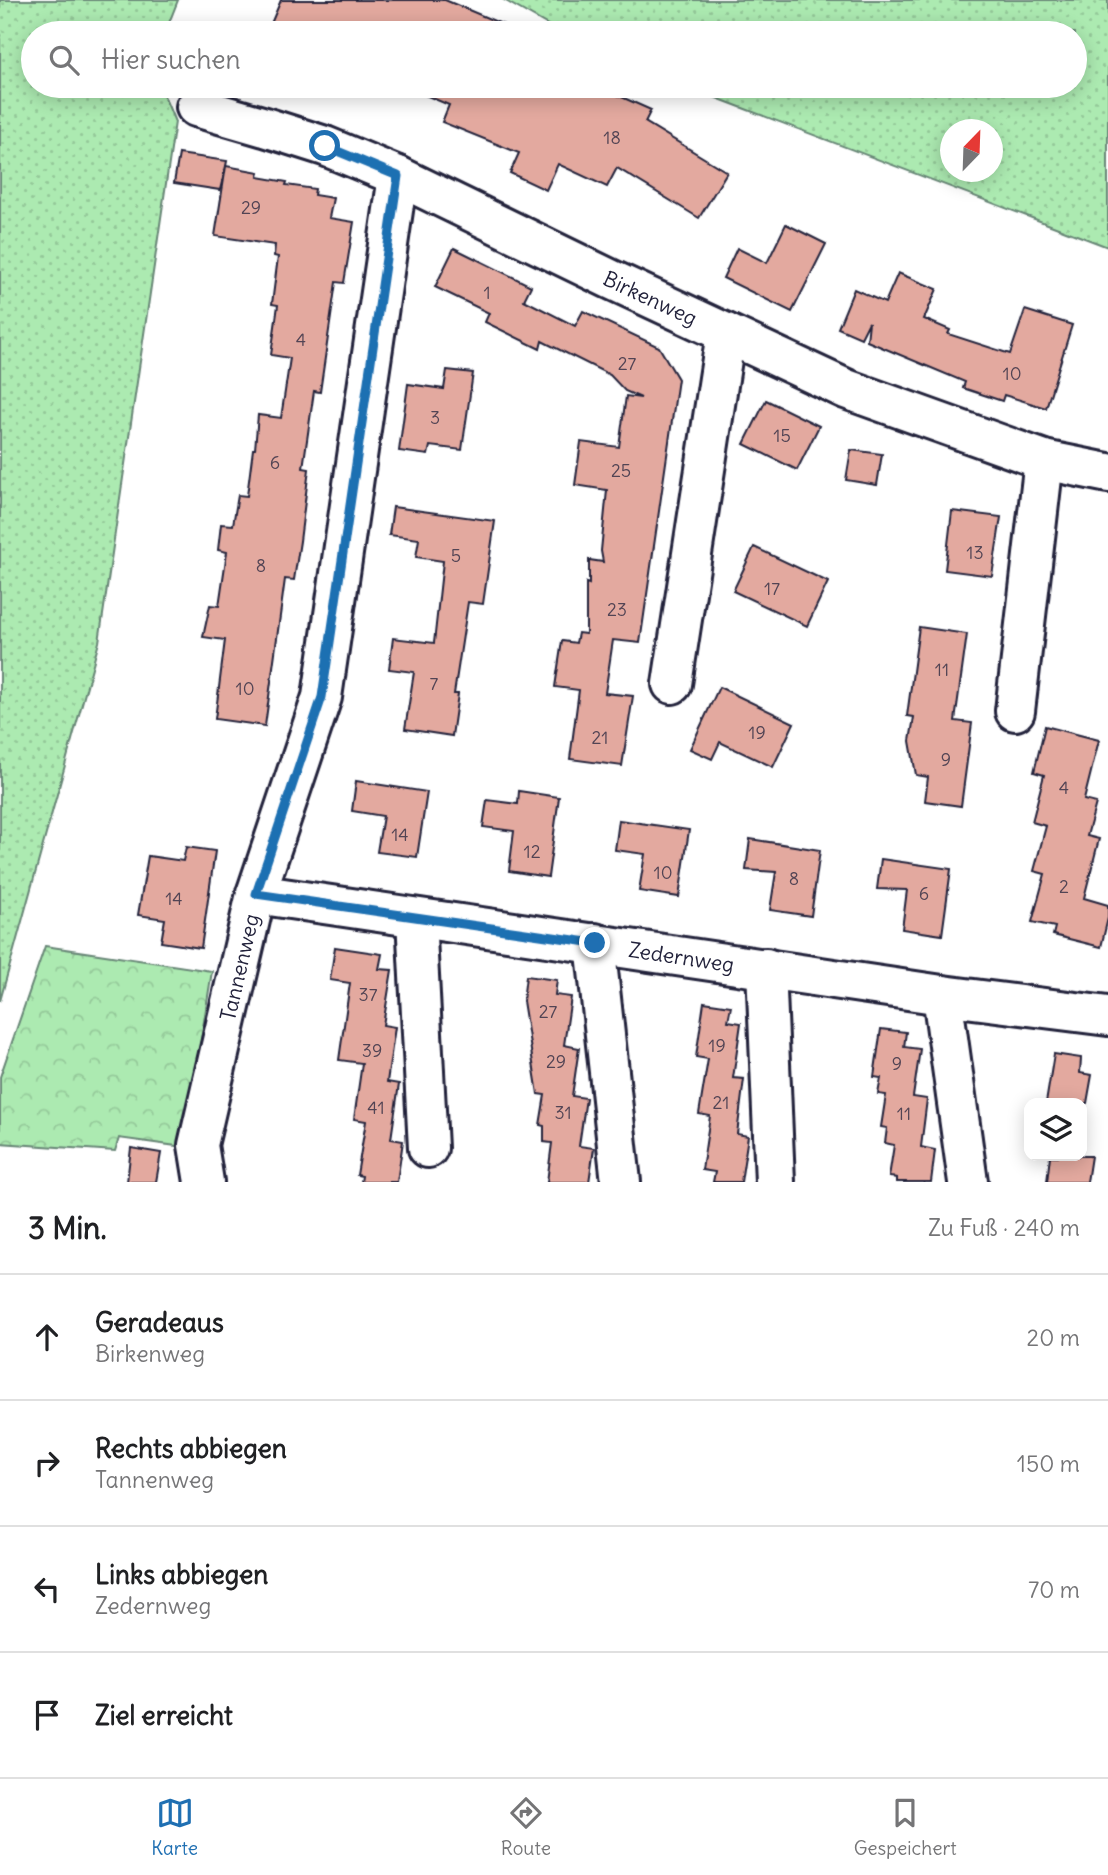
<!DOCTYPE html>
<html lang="de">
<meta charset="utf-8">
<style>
:root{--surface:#fff;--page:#f6f6f6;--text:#202124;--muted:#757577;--line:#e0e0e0;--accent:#1f6fb2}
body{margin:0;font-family:Delius,sans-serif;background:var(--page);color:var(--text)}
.controls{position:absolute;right:21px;bottom:21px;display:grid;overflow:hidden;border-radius:14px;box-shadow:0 4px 18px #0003}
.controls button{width:63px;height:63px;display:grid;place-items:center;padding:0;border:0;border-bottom:2px solid var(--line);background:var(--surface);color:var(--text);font:35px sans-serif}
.compass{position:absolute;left:940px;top:119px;width:63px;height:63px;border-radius:50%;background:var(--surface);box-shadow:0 4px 18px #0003;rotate:23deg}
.stop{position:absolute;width:21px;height:21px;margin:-16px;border:5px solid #1f6fb2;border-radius:50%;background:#fff}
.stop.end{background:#1f6fb2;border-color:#fff;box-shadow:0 2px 7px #0008}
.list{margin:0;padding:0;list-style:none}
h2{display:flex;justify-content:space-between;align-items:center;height:91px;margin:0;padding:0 28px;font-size:30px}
h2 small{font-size:23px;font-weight:400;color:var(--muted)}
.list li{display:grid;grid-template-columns:46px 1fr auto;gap:21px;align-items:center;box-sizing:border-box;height:126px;padding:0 28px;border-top:2px solid var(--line)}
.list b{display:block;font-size:26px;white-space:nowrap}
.list p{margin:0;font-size:23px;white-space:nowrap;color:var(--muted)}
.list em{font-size:23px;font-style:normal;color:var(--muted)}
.icon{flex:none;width:38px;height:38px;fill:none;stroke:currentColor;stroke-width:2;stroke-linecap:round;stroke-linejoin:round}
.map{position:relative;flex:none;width:1108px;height:1182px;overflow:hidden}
.search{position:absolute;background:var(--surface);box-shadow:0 4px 18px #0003;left:21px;right:21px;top:21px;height:77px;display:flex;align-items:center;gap:18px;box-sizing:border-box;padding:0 24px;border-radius:38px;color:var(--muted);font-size:26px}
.sheet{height:595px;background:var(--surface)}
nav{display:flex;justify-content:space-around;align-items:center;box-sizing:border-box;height:98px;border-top:2px solid var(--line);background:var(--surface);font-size:19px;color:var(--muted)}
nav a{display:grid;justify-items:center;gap:4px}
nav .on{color:var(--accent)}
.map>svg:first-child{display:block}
.grass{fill:url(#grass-dots);stroke:#678676;stroke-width:2;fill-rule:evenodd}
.forest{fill:url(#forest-crowns);stroke:#678676;stroke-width:2}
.building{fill:#e3a99f;stroke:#22223b;stroke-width:2}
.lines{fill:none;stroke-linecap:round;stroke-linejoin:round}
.minor-casing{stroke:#22223b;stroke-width:44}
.minor{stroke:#fff;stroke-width:38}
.route{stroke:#1f6fb2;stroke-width:9}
.labels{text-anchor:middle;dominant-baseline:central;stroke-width:7;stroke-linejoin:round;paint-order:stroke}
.number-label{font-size:18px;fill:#524454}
.street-label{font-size:21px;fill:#22223b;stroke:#fff}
</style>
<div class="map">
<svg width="1108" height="1182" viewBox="0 0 1108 1182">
<defs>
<pattern id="grass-dots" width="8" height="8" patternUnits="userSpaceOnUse" patternTransform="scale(1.75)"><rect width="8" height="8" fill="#aceab1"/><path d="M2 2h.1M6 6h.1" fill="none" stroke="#94c899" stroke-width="1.8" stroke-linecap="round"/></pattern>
<pattern id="forest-crowns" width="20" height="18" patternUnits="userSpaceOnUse" patternTransform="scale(1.75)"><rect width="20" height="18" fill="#aceab1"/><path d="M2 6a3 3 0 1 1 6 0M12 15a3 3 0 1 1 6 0" fill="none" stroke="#94c899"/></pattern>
</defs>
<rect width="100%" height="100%" fill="#fff"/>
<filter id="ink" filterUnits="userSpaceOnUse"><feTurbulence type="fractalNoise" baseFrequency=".0143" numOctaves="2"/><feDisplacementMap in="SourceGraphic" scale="14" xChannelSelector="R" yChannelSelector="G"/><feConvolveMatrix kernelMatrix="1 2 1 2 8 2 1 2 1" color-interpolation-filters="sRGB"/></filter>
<g filter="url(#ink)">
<g class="grass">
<path d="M0 0H178L165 33H33V86H160L175 122 99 642 0 1001Z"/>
<path d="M504 0H1108V247L685 86H1075V33H562ZM950 130H992V172H950Z"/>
</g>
<path class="forest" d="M45 946 212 971 184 1147 119 1138 115 1151 0 1143V1077Z"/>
<g class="building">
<path d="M281 0H445L523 33H267Z"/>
<path d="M404 86H489L509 95 513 86H597L651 110 645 122 727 172 699 218 617 168 607 187 558 164 546 190 510 173 519 153 442 122 449 105Z"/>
<path d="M179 154 227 161 226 166 259 172 258 177 287 182 286 185 315 189 314 195 333 198 329 218 354 222 344 283 336 282 320 392 314 391 303 468 309 469 300 541 294 580 285 579 265 726 215 719 225 640 203 637 210 605 219 606 227 552 218 550 221 524 233 525 238 495 247 496 253 449H255L258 415 281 418 290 358 271 355 278 305 272 304 278 257 274 256 275 245 215 236 226 166 220 190 174 183Z"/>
<path d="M786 224 826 244 792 312 723 278 737 248 767 263Z"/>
<path d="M454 248 531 286 524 300 575 326 583 311 659 347 678 379 640 643 613 640 605 693 633 696 622 766 570 759 579 690 555 687 562 641 576 643 578 633 586 634V583L589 584V560L603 562 601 551 607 490 575 485 581 442 619 447 626 396 641 398 625 391 610 375 542 341 540 349 485 322 489 313 435 287Z"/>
<path d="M898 273 937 289 924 319 950 330 948 334 1010 354 1025 310 1072 325 1046 408 1004 395 1002 401 963 388 965 382 867 341 869 322 861 338 838 328 854 289 885 303Z"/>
<path d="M447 370 473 373 462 450 430 446 428 455 399 451 408 384 444 389Z"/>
<path d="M766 400 819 426 797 470 744 444Z"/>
<path d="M851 450 882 454 877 485 846 480Z"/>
<path d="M393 507 495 521 483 604 468 602 454 694H458L452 736 405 729 414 672 389 669 393 638 434 643 443 561 416 557 419 539 389 535Z"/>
<path d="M952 511 1001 517 992 576 945 570Z"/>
<path d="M754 547 828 582 807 626 733 591Z"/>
<path d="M919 627 967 634 955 721 972 723 961 806 925 801 928 777 916 775 910 741 914 717 907 716Z"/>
<path d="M719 687 794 723 773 767 720 742 712 759 690 749Z"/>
<path d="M1045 726 1099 740 1084 800 1096 803 1087 836 1099 839 1084 898 1108 905V918L1101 947 1053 935 1055 927 1032 922 1045 874 1034 871 1046 826 1032 822 1044 775 1034 772Z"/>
<path d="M356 781 427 792 417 857 377 852 383 816 352 811Z"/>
<path d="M519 791 559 797 548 877 509 871 514 831 483 827 487 800 518 804Z"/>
<path d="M619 820 689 830 679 897 639 891 645 854 615 850Z"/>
<path d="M750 839 820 850 811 916 770 910 776 872 746 870Z"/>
<path d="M186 847 215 851 201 948 161 942 165 919 138 915 148 856 183 861Z"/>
<path d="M881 859 951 869 942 935 902 929 907 890 877 889Z"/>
<path d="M335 947 382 954 379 969 392 970 383 1025 395 1027 387 1082 399 1084 391 1139 403 1141 397 1182H361L362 1176 357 1175 366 1121 354 1119 362 1063 339 1060 350 983 330 980Z"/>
<path d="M526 976 557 980 555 995 571 997 564 1045 579 1048 572 1096 586 1098 579 1146 594 1148 589 1182H547L552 1143 544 1142V1126L540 1125 545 1095 538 1094 523 1001Z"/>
<path d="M704 1002 731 1006 728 1021 741 1023 733 1078 744 1079 737 1134 748 1136 741 1182H713L715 1172 702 1170 710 1116 699 1114 708 1059 696 1057Z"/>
<path d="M881 1029 906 1032 904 1047 920 1049 913 1097 927 1099 921 1147 935 1150 931 1182H897V1178L889 1177 894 1145 885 1143 887 1128 881 1127 886 1095 878 1094 881 1078 874 1077Z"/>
<path d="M1054 1054 1081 1058 1080 1073 1092 1075 1087 1103H1046Z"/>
<path d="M131 1148 161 1153 156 1182H127Z"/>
<path d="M1050 1156H1091L1087 1182H1047Z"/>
</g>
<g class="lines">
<g class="minor-casing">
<g id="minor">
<path id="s1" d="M196 107 265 127 325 146 398 176 610 279 846 389 1044 460 1108 473"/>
<path d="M672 684 726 333"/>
<path d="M1015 711 1044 460"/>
<path id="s2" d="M256 894 942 995 1108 1016"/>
<path d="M416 918 428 1148"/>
<path d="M595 943 621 1182"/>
<path d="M766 968 775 1182"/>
<path d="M942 995 968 1182"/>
<path id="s3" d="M204 1182 198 1145 256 894 322 697 398 176"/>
</g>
</g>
<use href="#minor" class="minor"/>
</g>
</g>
<g class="lines" filter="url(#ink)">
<path class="route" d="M325 146 398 176 322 697 256 894 595 943"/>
</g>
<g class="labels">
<g class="number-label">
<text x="612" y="137">18</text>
<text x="251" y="207">29</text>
<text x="487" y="292">1</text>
<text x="301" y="339">4</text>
<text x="627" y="363">27</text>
<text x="1012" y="373">10</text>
<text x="435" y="417">3</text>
<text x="782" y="435">15</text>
<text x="275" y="462">6</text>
<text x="621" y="470">25</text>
<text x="975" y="552">13</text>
<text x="456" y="555">5</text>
<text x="261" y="565">8</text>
<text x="772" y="588">17</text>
<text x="617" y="609">23</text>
<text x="942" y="669">11</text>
<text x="434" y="683">7</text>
<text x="245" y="688">10</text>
<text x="757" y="732">19</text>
<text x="600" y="737">21</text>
<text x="946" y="759">9</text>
<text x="1064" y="787">4</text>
<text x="400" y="834">14</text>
<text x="532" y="851">12</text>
<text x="663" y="872">10</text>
<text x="794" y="878">8</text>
<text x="1064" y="886">2</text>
<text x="924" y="893">6</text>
<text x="174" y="898">14</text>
<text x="368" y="994">37</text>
<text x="548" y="1011">27</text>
<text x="717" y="1045">19</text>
<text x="372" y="1050">39</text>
<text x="556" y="1061">29</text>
<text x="897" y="1063">9</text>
<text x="721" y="1102">21</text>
<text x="376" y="1107">41</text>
<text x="563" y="1112">31</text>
<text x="904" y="1113">11</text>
</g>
<g class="street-label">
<text stroke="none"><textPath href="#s1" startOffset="494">Birkenweg</textPath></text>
<text stroke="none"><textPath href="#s2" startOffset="430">Zedernweg</textPath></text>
<text stroke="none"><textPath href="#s3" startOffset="220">Tannenweg</textPath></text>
</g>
</g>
</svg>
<div class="controls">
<button><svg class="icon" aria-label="layers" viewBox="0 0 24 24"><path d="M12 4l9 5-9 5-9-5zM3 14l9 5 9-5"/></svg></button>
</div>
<svg class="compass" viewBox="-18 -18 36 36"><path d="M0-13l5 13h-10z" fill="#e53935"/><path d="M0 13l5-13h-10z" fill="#757577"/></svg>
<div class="stop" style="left:325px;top:146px"></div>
<div class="stop end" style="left:595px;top:943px"></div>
<div class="search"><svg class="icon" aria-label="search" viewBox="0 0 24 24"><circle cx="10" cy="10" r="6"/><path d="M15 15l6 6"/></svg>Hier suchen</div>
</div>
<section class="sheet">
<h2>3 Min.<small>Zu Fuß · 240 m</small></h2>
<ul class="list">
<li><svg class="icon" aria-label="ahead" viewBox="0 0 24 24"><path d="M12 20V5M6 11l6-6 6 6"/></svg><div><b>Geradeaus</b><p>Birkenweg</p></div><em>20 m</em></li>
<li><svg class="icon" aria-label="right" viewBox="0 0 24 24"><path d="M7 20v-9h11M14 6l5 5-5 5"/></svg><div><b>Rechts abbiegen</b><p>Tannenweg</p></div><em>150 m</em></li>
<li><svg class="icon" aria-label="left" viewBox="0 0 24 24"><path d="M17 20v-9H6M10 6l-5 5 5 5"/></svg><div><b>Links abbiegen</b><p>Zedernweg</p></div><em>70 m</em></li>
<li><svg class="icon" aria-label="arrive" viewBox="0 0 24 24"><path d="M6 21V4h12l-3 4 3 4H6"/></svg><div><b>Ziel erreicht</b></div></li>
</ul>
</section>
<nav>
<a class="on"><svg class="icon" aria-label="map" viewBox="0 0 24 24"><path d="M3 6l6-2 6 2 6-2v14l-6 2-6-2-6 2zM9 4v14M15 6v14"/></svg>Karte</a>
<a><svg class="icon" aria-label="directions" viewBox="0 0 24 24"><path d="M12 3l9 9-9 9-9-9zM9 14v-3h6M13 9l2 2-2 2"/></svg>Route</a>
<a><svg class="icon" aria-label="saved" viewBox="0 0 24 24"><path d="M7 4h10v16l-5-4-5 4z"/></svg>Gespeichert</a>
</nav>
